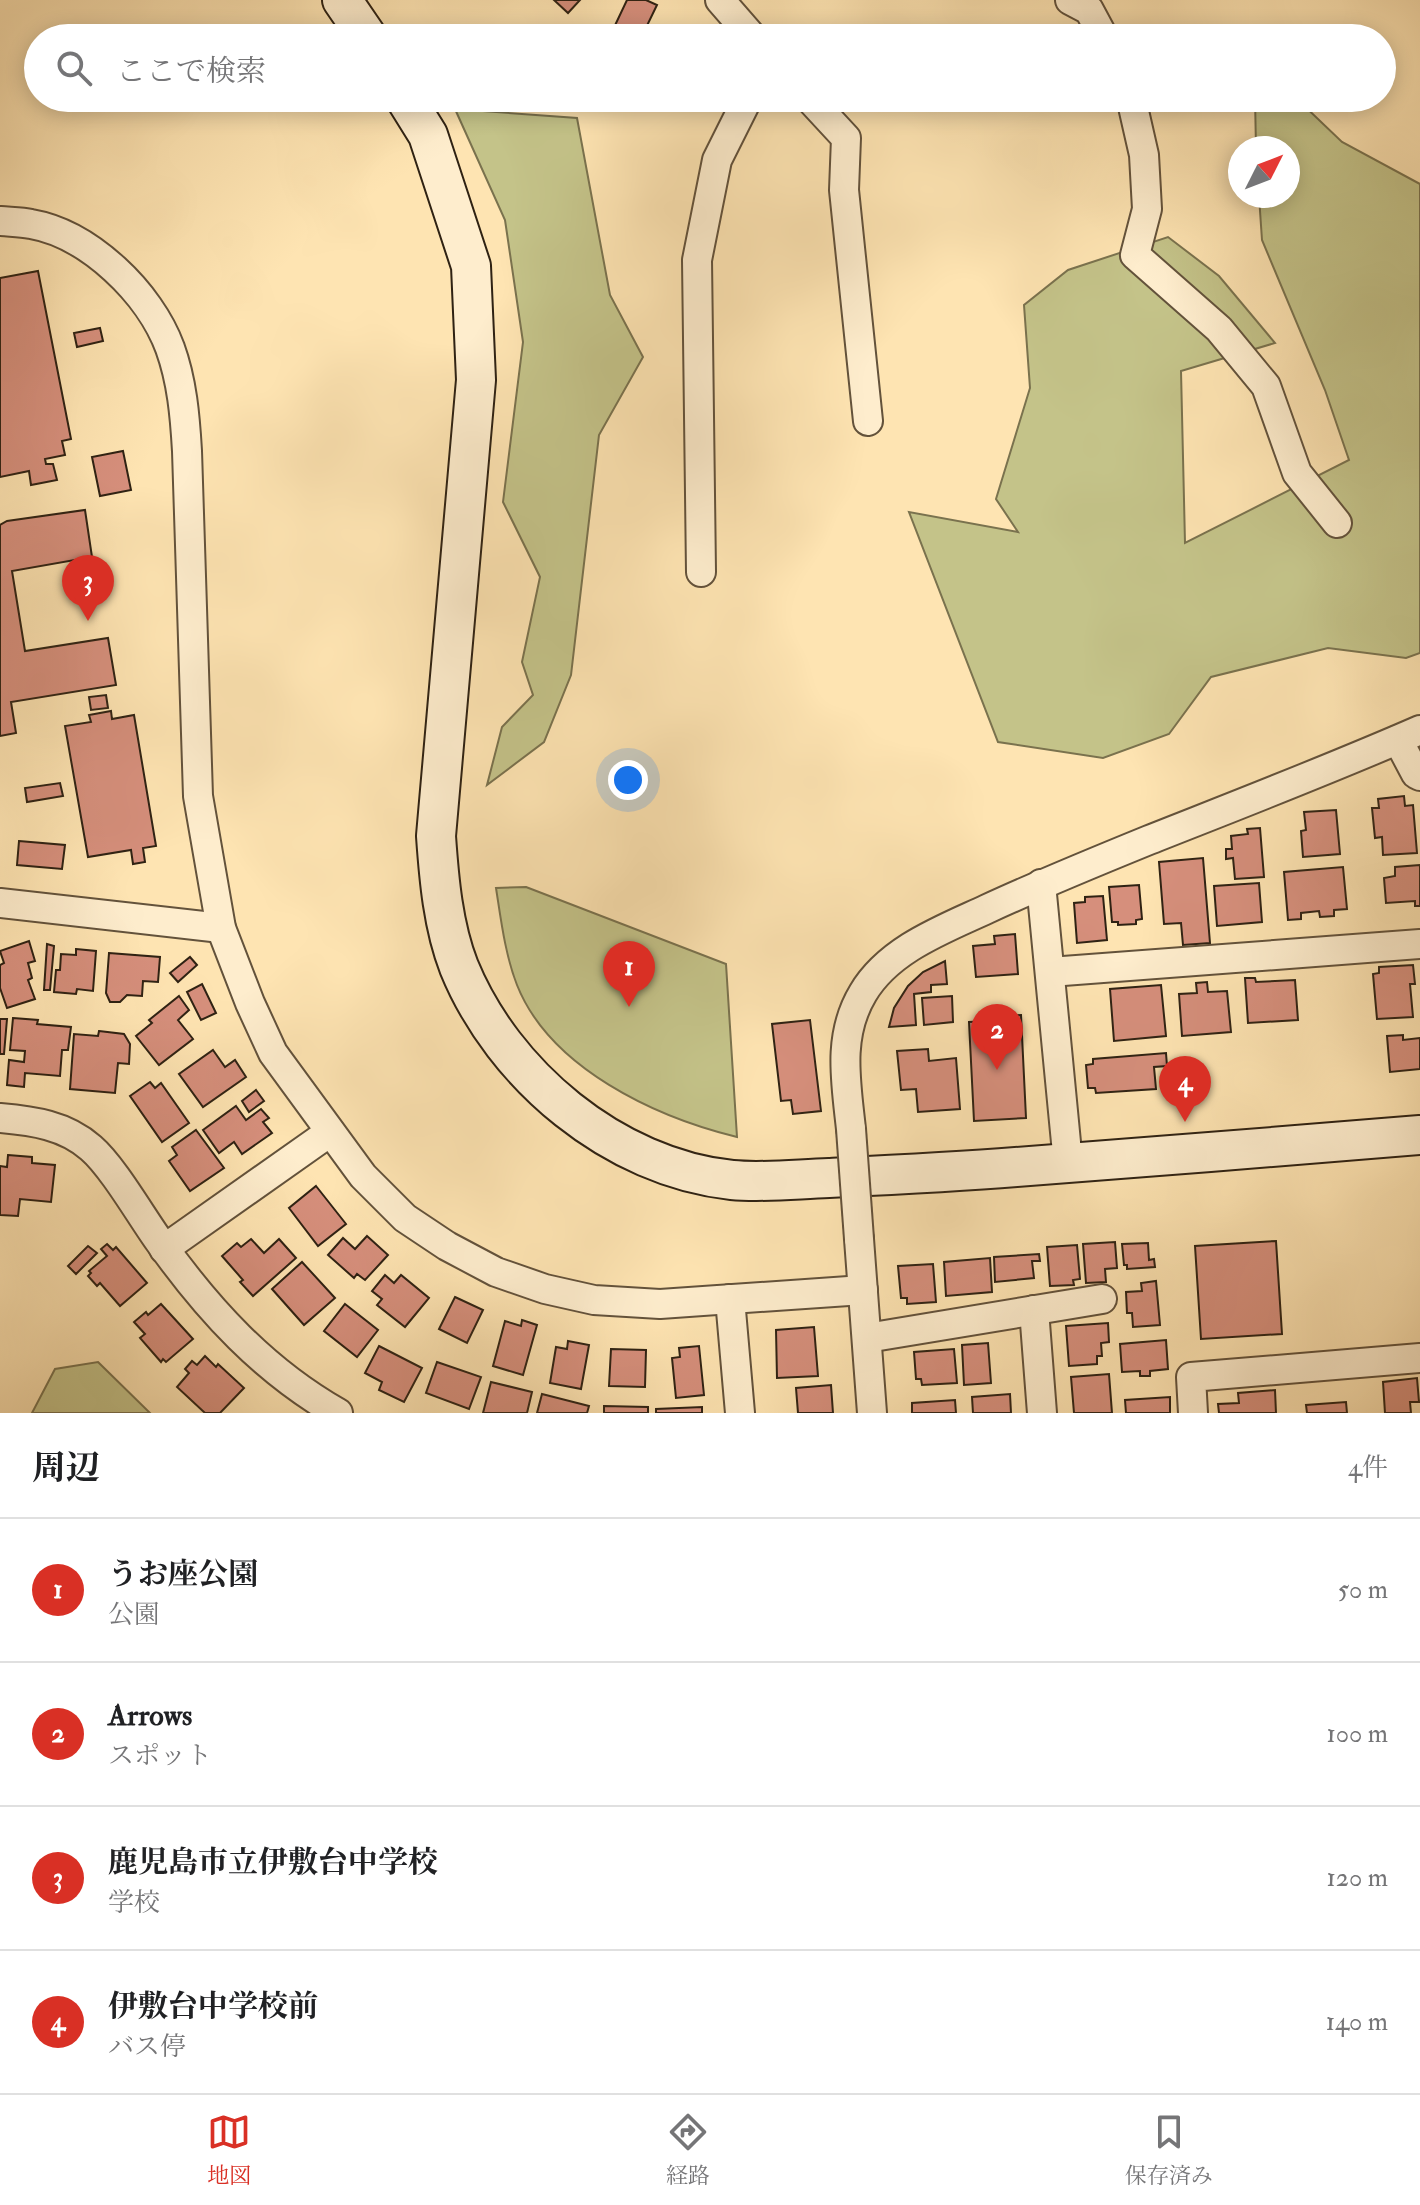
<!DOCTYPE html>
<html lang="ja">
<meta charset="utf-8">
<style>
:root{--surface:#fff;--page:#f6f6f6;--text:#202124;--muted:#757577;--line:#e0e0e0;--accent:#d93025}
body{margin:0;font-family:"IM FELL Double Pica","Noto Serif JP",serif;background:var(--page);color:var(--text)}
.compass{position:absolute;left:1228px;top:136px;width:72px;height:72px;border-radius:50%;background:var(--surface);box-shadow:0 4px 20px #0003;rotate:48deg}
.you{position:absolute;left:628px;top:780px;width:28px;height:28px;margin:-20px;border:6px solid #fff;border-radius:50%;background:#1a73e8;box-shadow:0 0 0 12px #1a73e833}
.badge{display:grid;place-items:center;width:52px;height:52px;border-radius:50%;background:var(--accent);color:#fff;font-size:26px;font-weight:700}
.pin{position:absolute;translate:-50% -66px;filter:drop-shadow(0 2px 4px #0008)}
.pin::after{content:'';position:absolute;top:42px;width:28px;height:24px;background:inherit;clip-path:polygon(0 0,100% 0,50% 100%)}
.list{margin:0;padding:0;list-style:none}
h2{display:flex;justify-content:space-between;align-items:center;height:104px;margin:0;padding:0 32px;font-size:34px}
h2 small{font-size:26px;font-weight:400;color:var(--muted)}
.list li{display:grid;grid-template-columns:52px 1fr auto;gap:24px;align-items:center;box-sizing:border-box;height:144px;padding:0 32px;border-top:2px solid var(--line)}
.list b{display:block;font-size:30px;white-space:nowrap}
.list p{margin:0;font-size:26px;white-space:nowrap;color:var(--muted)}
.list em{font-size:26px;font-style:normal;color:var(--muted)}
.icon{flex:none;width:44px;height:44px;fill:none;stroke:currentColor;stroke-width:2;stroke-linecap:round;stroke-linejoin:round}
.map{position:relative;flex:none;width:1420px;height:1413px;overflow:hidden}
.search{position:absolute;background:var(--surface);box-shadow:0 4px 20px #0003;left:24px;right:24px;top:24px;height:88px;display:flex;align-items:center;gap:20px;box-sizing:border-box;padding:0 28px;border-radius:44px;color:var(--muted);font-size:30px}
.sheet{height:680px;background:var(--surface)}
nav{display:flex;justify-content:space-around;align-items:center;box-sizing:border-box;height:112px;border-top:2px solid var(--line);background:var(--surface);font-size:22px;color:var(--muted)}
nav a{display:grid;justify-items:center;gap:4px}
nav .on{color:var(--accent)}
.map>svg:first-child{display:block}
.green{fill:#c4c389;stroke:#7a724e;stroke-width:2}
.building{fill:#d68f7c;stroke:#2f2213;stroke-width:2}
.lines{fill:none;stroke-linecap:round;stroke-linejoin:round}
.street-casing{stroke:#63523b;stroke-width:32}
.secondary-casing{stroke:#2f2213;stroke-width:42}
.street{stroke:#feedcd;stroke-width:28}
.secondary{stroke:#feedcd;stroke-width:38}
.street-bridge-casing{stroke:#63523b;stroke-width:32;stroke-linecap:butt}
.street-bridge{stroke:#feedcd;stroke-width:28}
</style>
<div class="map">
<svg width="1420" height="1413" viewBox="0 0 1420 1413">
<rect width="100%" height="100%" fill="#fee4b2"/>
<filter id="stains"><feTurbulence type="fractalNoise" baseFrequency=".0025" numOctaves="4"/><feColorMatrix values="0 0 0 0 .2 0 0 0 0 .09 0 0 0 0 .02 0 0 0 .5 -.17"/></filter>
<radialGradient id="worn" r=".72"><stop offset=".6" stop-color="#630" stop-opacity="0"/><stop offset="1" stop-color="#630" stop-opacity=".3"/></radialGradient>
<g class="green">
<path d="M1255 98H1296L1342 142 1420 184V653L1406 658 1328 648 1211 677 1169 734 1103 758 998 742 909 512 1018 532 996 499 1030 388 1024 305 1068 270 1168 237 1219 276 1275 343 1181 371 1185 543 1349 460 1325 390 1262 240 1259 196H1288V148H1256Z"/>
<path d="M455 109 577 118 610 295 643 357 599 435 571 675 544 742 487 785 502 727 533 695 522 662 540 577 503 502 523 342 505 220Z"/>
<path d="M526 887 726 964 737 1137C655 1117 550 1068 517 985 505 954 501 920 496 888Z"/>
<path d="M98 1362 150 1413H32L55 1369Z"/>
</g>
<g class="building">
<path d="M554 0H580L568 13Z"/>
<path d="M627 0H646L657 5 641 38H609Z"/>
<path d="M38 271 71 439 62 441 65 455 45 459 46 464H53L57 480 31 485 29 471 0 477V278Z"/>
<path d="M100 328 103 341 77 347 74 333Z"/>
<path d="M123 451 131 490 100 496 92 457Z"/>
<path d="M85 510 92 557 12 571 25 651 108 638 116 685 11 702 16 733 0 736V525L7 521Z"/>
<path d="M106 695 108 708 91 710 89 697Z"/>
<path d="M111 711 112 719 134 715 156 846 143 848 145 862 133 864 131 850 88 857 65 726 91 722 89 715Z"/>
<path d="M60 783 63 796 27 802 25 788Z"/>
<path d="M1404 796 1405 806 1413 805 1417 853 1383 855 1382 837 1375 838 1372 808H1379L1378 799Z"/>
<path d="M1336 810 1340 854 1303 857 1301 831 1306 830 1304 812Z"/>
<path d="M1260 828 1264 877 1235 879 1233 858 1226 859V849H1232L1231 836 1248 834 1247 829Z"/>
<path d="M19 841 65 845 62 869 17 865Z"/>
<path d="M1203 858 1210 943 1183 945 1181 923 1164 924 1159 862Z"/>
<path d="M1420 865V906H1415V901L1386 903 1384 878 1395 876V867Z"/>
<path d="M1343 867 1347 909 1334 910V916L1320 917 1319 911 1301 913V919L1288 920 1284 872Z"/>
<path d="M1259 883 1262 922 1217 926 1214 886Z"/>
<path d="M1139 885 1142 919 1136 920V924L1118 925V922H1112L1109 887Z"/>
<path d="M1103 896 1107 940 1077 943 1074 903 1085 902V897Z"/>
<path d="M1015 934 1018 974 976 977 973 946 995 944 994 936Z"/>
<path d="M29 941 35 961 28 963 32 978 28 980 35 999 7 1008 0 988V965L4 963 0 951Z"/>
<path d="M47 944 54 946 50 990H44Z"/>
<path d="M76 949 96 951 93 991 77 989 76 994 54 992 56 970H60L61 954 76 955Z"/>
<path d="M109 953 160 957 158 982 143 981 142 996 127 995 120 1002H110L106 993Z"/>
<path d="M190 957 197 965 178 982 170 973Z"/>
<path d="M945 961 947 984 931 985V992L914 994 916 1025 889 1027 894 1008 908 986 923 972Z"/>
<path d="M1413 965 1415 984H1410L1413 1017 1377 1019 1373 974 1379 973V967Z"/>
<path d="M1245 978H1255L1256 982 1295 980 1298 1020 1248 1023Z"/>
<path d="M1207 982 1208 992 1227 991 1231 1032 1182 1036 1179 994 1197 993 1196 983Z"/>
<path d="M202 984 216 1013 201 1020 187 992Z"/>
<path d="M1161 985 1166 1036 1114 1041 1110 989Z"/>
<path d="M179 996 189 1010 178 1020 193 1039 159 1065 136 1036 152 1023 149 1020Z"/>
<path d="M952 996 953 1022 924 1025 922 998Z"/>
<path d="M1021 1015 1026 1118 974 1121 969 1022 991 1021 990 1016Z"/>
<path d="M13 1018 38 1020 37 1024 71 1027 68 1050H62L60 1076 25 1073 24 1087 7 1085 9 1060 24 1062 25 1051 10 1050Z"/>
<path d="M0 1019H7L4 1054H0Z"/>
<path d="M810 1020 821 1111 793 1114 791 1100 781 1101 772 1024Z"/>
<path d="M99 1031 124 1034 130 1044 129 1064 118 1063 115 1093 70 1089 74 1034 98 1036Z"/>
<path d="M1403 1035V1040L1420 1038V1069L1390 1072 1387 1036Z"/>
<path d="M928 1049 929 1061 956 1058 960 1109 918 1112 916 1089 901 1090 897 1051Z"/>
<path d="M213 1050 225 1067 235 1060 246 1077 203 1107 179 1074Z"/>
<path d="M1166 1053 1167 1066 1154 1067 1156 1089 1096 1093 1095 1088H1088L1086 1065 1093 1064V1059Z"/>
<path d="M150 1082 155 1088 161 1083 189 1123 162 1142 130 1096Z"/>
<path d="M256 1090 264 1101 249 1112 242 1101Z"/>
<path d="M236 1106 246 1120 261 1109 269 1118 263 1122 272 1133 242 1154 234 1142 219 1153 203 1130Z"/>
<path d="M196 1130 224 1168 190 1191 169 1161 177 1155 172 1147Z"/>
<path d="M8 1155 32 1157V1163L55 1165 51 1202 20 1199 18 1216 0 1215V1166L7 1167Z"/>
<path d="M316 1186 346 1224 318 1246 289 1208Z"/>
<path d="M367 1236 388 1255 365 1280 357 1274 354 1278 328 1255 343 1238 355 1249Z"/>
<path d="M251 1239 264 1253 279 1239 296 1258 253 1296 240 1282 243 1280 222 1256 237 1243 241 1247Z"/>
<path d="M1276 1241 1282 1334 1201 1339 1195 1246Z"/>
<path d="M1115 1242 1117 1268 1105 1269 1106 1282 1086 1283 1083 1244Z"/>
<path d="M1148 1243 1149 1260 1154 1259 1155 1267 1127 1269V1265H1124L1122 1244Z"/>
<path d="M107 1244 113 1250 116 1247 147 1283 120 1306 100 1283 97 1286 88 1276 91 1273 89 1271 107 1256 101 1249Z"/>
<path d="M1077 1245 1080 1279 1073 1280 1074 1285 1050 1286 1047 1247Z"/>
<path d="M88 1246 97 1253 76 1274 68 1266Z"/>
<path d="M1039 1254 1040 1261H1032L1034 1278 995 1282 994 1257Z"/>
<path d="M990 1258 992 1292 946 1296 944 1262Z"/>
<path d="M302 1262 335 1298 304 1325 272 1289Z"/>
<path d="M933 1264 936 1302 907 1304V1298H901L898 1266Z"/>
<path d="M385 1275 394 1283 401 1275 429 1298 405 1327 377 1305 382 1299 372 1291Z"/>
<path d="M1156 1281 1160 1325 1133 1327 1132 1313H1127L1126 1292 1142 1291 1141 1283Z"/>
<path d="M455 1297 483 1310 467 1343 439 1329Z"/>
<path d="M161 1304 193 1339 166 1362 163 1359 161 1362 140 1338 145 1334 134 1322 146 1312 148 1315Z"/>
<path d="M345 1304 378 1330 357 1357 324 1331Z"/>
<path d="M522 1320 537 1325 523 1375 493 1366 505 1321 521 1326Z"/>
<path d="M1108 1323 1109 1342 1101 1343 1102 1356H1097V1364L1069 1366 1066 1326Z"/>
<path d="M814 1327 818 1376 777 1378 776 1330Z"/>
<path d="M1166 1340 1168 1369 1150 1371V1376H1140V1371L1122 1372 1120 1344Z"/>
<path d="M568 1341 589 1345 581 1389 550 1383 556 1347 567 1349Z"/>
<path d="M988 1343 991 1383 964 1385 962 1345Z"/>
<path d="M379 1346 422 1368 404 1402 379 1390 382 1382 365 1373Z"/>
<path d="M699 1346 704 1395 676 1398 672 1358 680 1357 679 1348Z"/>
<path d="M611 1349 646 1350 645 1387 609 1386Z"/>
<path d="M954 1349 957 1383 922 1385 921 1379H916L914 1352Z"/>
<path d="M205 1356 216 1367 218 1364 244 1388 220 1413H205L177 1387 189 1373 185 1369 192 1361 197 1365Z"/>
<path d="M437 1362 481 1377 469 1409 426 1393Z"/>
<path d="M1109 1374 1112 1413H1074L1071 1377Z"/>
<path d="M1417 1378 1419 1402H1410L1411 1413H1385L1383 1382Z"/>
<path d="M491 1382 532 1392 527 1413H483Z"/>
<path d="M831 1385 833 1413H798L796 1388Z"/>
<path d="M1275 1390 1276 1413H1219L1218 1404 1239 1403 1238 1393Z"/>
<path d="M542 1394 589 1406 587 1413H537Z"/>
<path d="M1010 1394 1011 1413H973L972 1397Z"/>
<path d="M1170 1397V1413H1126L1125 1400Z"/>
<path d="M955 1400 956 1413H912V1403Z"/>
<path d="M1346 1402 1347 1413H1307L1306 1405Z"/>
<path d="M604 1406 648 1407V1413H604Z"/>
<path d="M702 1407V1413H656V1409Z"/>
</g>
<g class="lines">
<g class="street-casing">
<g id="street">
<path d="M720 0 753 38"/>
<path d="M1070 0 1089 10 1104 38"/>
<path d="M809 98 846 138 844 190 868 421"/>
<path d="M1131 98 1144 155 1147 209 1135 255 1219 329 1266 386 1297 473 1337 523"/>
<path d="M0 221C10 222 21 222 31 224 89 234 150 293 170 348 182 381 185 416 187 451L198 796 221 928 250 1003 273 1053 363 1176 405 1218 447 1246 496 1272 545 1289 594 1300 660 1304 863 1290"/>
<path d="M701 572 697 260 717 160 748 98"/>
<path d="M1398 740 1416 774 1420 776"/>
<path d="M1041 884 1068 1163"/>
<path d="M0 903 221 928"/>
<path d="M1050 972 1420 944"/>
<path d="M0 1118C33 1121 65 1125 91 1148 113 1167 141 1216 159 1241 208 1310 264 1371 338 1413"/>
<path d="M851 1129C846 1082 837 1036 863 993 889 949 944 929 987 909 1041 884 1095 862 1149 840 1240 804 1331 769 1420 730"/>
<path d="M859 1239 872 1413"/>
<path d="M164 1249 330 1132"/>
<path d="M730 1299 740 1413"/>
<path d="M1034 1310 1042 1413"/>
<path d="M867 1338 1102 1299"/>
<path d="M1193 1413 1191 1377 1420 1358"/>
</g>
</g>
<g class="secondary-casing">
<g id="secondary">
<path d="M342 0 368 38"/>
<path d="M405 98 428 135 471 266 476 380 436 836C439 879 443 926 459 967 503 1075 614 1168 732 1180 764 1183 797 1179 829 1178 891 1175 954 1172 1016 1167 1151 1157 1285 1146 1420 1135"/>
</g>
</g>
<use href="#street" class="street"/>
<use href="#secondary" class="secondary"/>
<g class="street-bridge-casing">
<path id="street-bridge" d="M851 1129 859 1239"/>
</g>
<use href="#street-bridge" class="street-bridge"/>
</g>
<rect width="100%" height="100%" filter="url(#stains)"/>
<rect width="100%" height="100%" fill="url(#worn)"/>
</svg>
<svg class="compass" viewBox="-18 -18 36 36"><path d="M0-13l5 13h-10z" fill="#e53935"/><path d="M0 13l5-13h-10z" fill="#757577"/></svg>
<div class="you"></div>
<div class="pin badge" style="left:629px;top:1007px">1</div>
<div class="pin badge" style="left:997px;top:1070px">2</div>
<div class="pin badge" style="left:88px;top:621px">3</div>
<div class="pin badge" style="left:1185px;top:1122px">4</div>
<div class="search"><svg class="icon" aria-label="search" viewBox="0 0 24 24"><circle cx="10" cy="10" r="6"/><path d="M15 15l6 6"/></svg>ここで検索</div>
</div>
<section class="sheet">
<h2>周辺<small>4件</small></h2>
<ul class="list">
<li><span class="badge">1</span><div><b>うお座公園</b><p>公園</p></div><em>50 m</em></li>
<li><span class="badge">2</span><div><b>Arrows</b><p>スポット</p></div><em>100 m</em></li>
<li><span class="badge">3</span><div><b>鹿児島市立伊敷台中学校</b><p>学校</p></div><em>120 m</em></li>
<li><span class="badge">4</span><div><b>伊敷台中学校前</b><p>バス停</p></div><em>140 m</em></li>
</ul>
</section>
<nav>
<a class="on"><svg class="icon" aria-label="map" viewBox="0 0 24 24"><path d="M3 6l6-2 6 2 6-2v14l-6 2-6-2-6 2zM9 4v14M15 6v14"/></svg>地図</a>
<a><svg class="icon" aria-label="directions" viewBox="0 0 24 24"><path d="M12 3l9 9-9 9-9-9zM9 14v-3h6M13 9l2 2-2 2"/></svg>経路</a>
<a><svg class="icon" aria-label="saved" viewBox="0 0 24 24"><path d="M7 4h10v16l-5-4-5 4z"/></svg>保存済み</a>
</nav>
